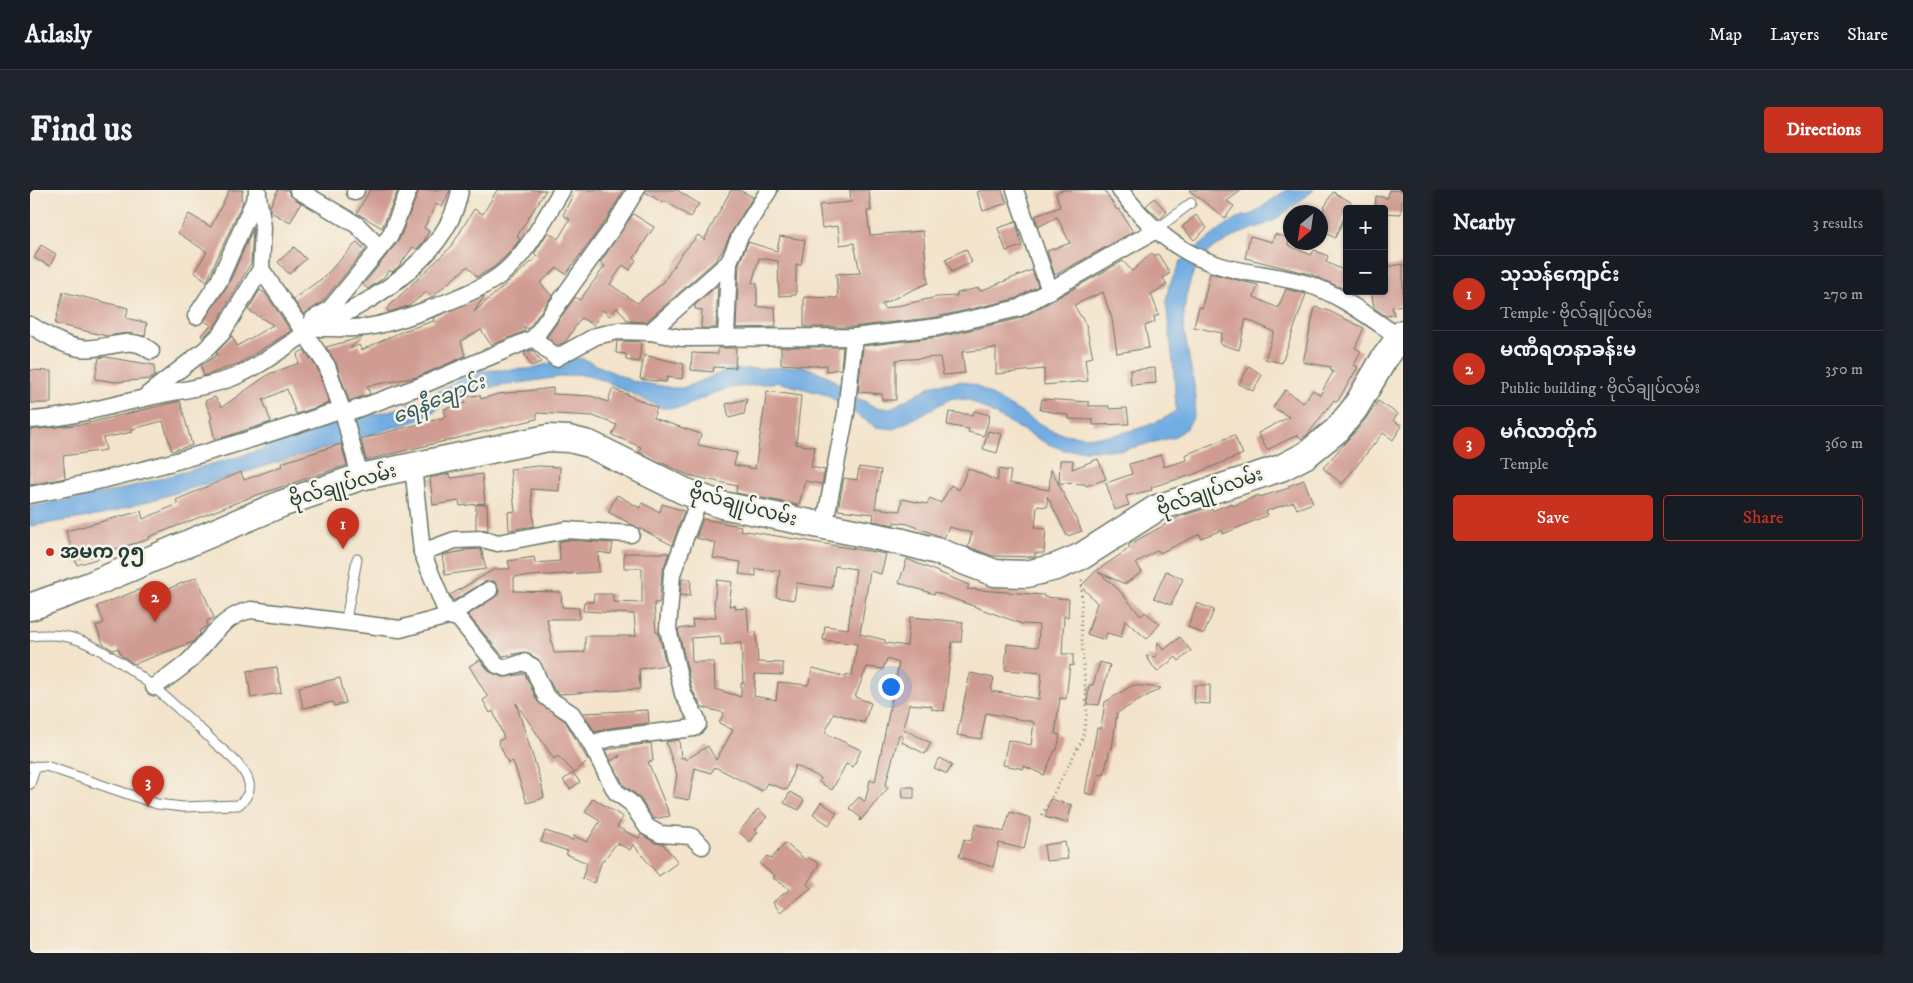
<!DOCTYPE html>
<meta charset="utf-8">
<style>
:root{--surface:#171b24;--page:#20242c;--text:#f1f3f6;--muted:#9ea1a6;--line:#363941;--accent:#c8321e}
body{margin:0;font-family:"IM FELL DW Pica","Noto Sans Myanmar",serif;background:var(--page);color:var(--text)}
.controls{position:absolute;right:15px;top:15px;display:grid;overflow:hidden;border-radius:5px;box-shadow:0 1px 4px #0004}
.controls button{width:45px;height:45px;display:grid;place-items:center;padding:0;border:0;border-bottom:1px solid var(--line);background:var(--surface);color:var(--text);font:25px sans-serif}
.compass{position:absolute;left:1253px;top:15px;width:45px;height:45px;border-radius:50%;background:var(--surface);box-shadow:0 1px 4px #0004;rotate:209deg}
.you{position:absolute;left:860px;top:496px;width:18px;height:18px;margin:-12px;border:4px solid #fff;border-radius:50%;background:#1a73e8;box-shadow:0 0 0 8px #1a73e833}
.badge{display:grid;place-items:center;width:32px;height:32px;border-radius:50%;background:var(--accent);color:#fff;font-size:16px;font-weight:700}
.pin{position:absolute;translate:-50% -41px;filter:drop-shadow(0 1px 2px #0008)}
.pin::after{content:'';position:absolute;top:26px;width:18px;height:15px;background:inherit;clip-path:polygon(0 0,100% 0,50% 100%)}
.list{margin:0;padding:0;list-style:none}
h2{display:flex;justify-content:space-between;align-items:center;height:65px;margin:0;padding:0 20px;font-size:21px}
h2 small{font-size:16px;font-weight:400;color:var(--muted)}
.list li{display:grid;grid-template-columns:32px 1fr auto;gap:15px;align-items:center;box-sizing:border-box;height:75px;padding:0 20px;border-top:1px solid var(--line)}
.list b{display:block;font-size:19px;white-space:nowrap}
.list p{margin:0;font-size:16px;white-space:nowrap;color:var(--muted)}
.list em{font-size:16px;font-style:normal;color:var(--muted)}
.actions{display:flex;gap:10px;padding:15px 20px}
.actions a{flex:1;padding:11px 0;border:1px solid var(--accent);border-radius:5px;text-align:center;font-size:18px;color:var(--accent)}
.actions .main{background:var(--accent);color:#fff}
.map{position:relative;flex:none;width:1373px;height:763px;overflow:hidden;border-radius:5px}
header{display:flex;align-items:center;gap:30px;box-sizing:border-box;height:70px;padding:0 25px;background:var(--surface);border-bottom:1px solid var(--line)}
header strong{font-size:24px}
nav{display:flex;gap:28px;margin-inline-start:auto;font-size:18px}
.intro{display:flex;align-items:center;justify-content:space-between;box-sizing:border-box;height:120px;padding:0 30px}
h1{margin:0;font-size:35px}
.button{padding:12px 22px;border-radius:5px;background:var(--accent);color:#fff;font-size:18px;font-weight:700}
main{display:flex;gap:30px;padding:0 30px}
aside{flex:1;background:var(--surface);border-radius:5px;box-shadow:0 1px 4px #0004}
.map>svg:first-child{display:block}
.water{fill:#71ace2;stroke:#48748b}
.building{fill:#d09b92;fill-rule:evenodd}
.lines{fill:none;stroke-linecap:round;stroke-linejoin:round}
.lane-casing{stroke:#697768;stroke-width:11}
.street-casing{stroke:#697768;stroke-width:19}
.primary-casing{stroke:#697768;stroke-width:29}
.path{stroke:#697768;stroke-width:2.5;stroke-dasharray:1 4;stroke-linecap:butt}
.lane{stroke:#fff;stroke-width:9}
.street{stroke:#fff;stroke-width:16}
.primary{stroke:#fff;stroke-width:26}
.poi-dot{fill:#c8321e;stroke:#f7f3e8;stroke-width:2}
.labels{text-anchor:middle;dominant-baseline:central;stroke-width:5;stroke-linejoin:round;paint-order:stroke}
.street-label{font-size:19px;fill:#1f3d34;stroke:#f7f3e8}
.poi-label{font-size:19px;font-weight:bold;fill:#1f3d34;stroke:#f7f3e8;text-anchor:start}
.water-label{font-size:20px;font-style:italic;fill:#345960;stroke:#f7f3e8}
</style>
<header>
<strong>Atlasly</strong>
<nav><a>Map</a><a>Layers</a><a>Share</a></nav>
</header>
<div class="intro"><h1>Find us</h1><a class="button">Directions</a></div>
<main>
<div class="map">
<svg width="1373" height="763" viewBox="0 0 1373 763">
<rect width="100%" height="100%" fill="#f7f3e8"/>
<filter id="ink" filterUnits="userSpaceOnUse"><feTurbulence type="fractalNoise" baseFrequency=".02" numOctaves="2"/><feDisplacementMap in="SourceGraphic" scale="10" xChannelSelector="R" yChannelSelector="G"/><feConvolveMatrix kernelMatrix="1 2 1 2 8 2 1 2 1" color-interpolation-filters="sRGB"/></filter>
<filter id="wash" filterUnits="userSpaceOnUse"><feTurbulence type="fractalNoise" baseFrequency=".0096" numOctaves="4" result="noise"/><feDisplacementMap in="SourceGraphic" scale="20" xChannelSelector="R" yChannelSelector="G"/><feGaussianBlur stdDeviation="1.12" result="paint"/><feColorMatrix in="noise" values="0 0 0 0 0 0 0 0 0 0 0 0 0 0 0 0 0 1.4 0 .05"/><feComposite in="paint" operator="in"/></filter>
<g filter="url(#wash)">
<rect width="100%" height="100%" fill="#f3e3ca"/>
<path class="water" d="M1256 0H1284L1244 31 1209 44 1181 59 1163 83 1156 105 1153 134 1166 207 1164 226 1157 238 1144 247 1093 260H1034L1018 254 939 210 922 208 864 239 846 237 797 205 748 192 701 198 683 203 654 217 632 218 573 190 549 184 437 201 389 230 72 325 0 336V317L85 301 215 265 295 236 359 221 391 211 445 181 499 179 538 168 553 169 602 191 643 198H653L698 180 773 176 798 186 828 208 847 218H861L903 195 931 191 945 195 1022 241C1039 246 1059 248 1077 246 1093 244 1136 232 1146 220L1144 182 1136 112 1139 96 1151 71 1193 37 1212 26 1221 25Z"/>
<g id="blocks">
<g class="building">
<path d="M199 0H213L211 9 213 11 177 91 164 82 177 62 148 43 159 24 181 37Z"/>
<path d="M248 0H258L260 5 271 13 260 33 241 22 240 16Z"/>
<path d="M340 0H368L352 38 327 23Z"/>
<path d="M389 0H420L412 17 406 14 394 38 399 41 394 51 387 59 383 57 369 76 362 82 359 80 353 88 338 99 333 95 369 50Z"/>
<path d="M467 0H516L487 46 490 49 481 61 463 78 447 87 438 76 402 107 397 102 378 116 359 122 357 118 421 57 444 19 453 24Z"/>
<path d="M545 0H594L576 30 536 84 527 78 510 93 522 106 498 139 493 136 495 141 461 155 451 140 431 151 435 166 387 187 337 196 340 204 319 211 306 173 296 157 333 147 319 159 329 155 332 160 373 141 404 131 403 128 454 106 444 122 507 67 504 64 518 42 528 49 540 29 533 25Z"/>
<path d="M616 0H647L669 14 660 27 635 11 633 13 615 2Z"/>
<path d="M701 0H709L723 7 702 41 693 60 686 70 616 132 598 131 587 117 580 126 572 120 564 135 551 128 536 151 527 156 517 147 545 107 550 110 575 76 570 73 603 24 624 37 604 68 606 70 600 80 593 75 580 94 607 113 633 93 650 66 668 45 674 50Z"/>
<path d="M820 0H839L841 21H837L840 45 893 41 898 93 852 114 854 119 907 107 927 106V103L949 98 950 101 1002 80 1008 96 985 109 906 127 823 137H774V107L808 108 806 84 830 83 824 53 810 55 808 36 792 38 789 15 821 12Z"/>
<path d="M953 0H972L977 13 953 21 947 2Z"/>
<path d="M1032 0H1074L1087 20 1089 19 1103 42 1025 85 1017 61 1040 53 1027 27 1008 37 1005 26 1030 17 1026 3Z"/>
<path d="M1159 0H1212L1197 11 1204 16 1195 28Z"/>
<path d="M1359 0 1373 1 1371 24 1354 23V19H1345L1346 6 1358 8Z"/>
<path d="M1303 2 1321 12 1305 48 1290 40V25Z"/>
<path d="M1124 8 1137 22 1130 29 1116 16Z"/>
<path d="M1166 25 1177 38 1164 50 1152 37Z"/>
<path d="M986 32 992 56 976 61 968 38Z"/>
<path d="M223 39 221 73 184 137 173 148 171 145 182 135 174 131 198 95Z"/>
<path d="M1245 44 1259 48 1258 55 1281 65 1284 60 1298 66 1296 72 1317 82V88L1312 98 1280 84 1215 68 1220 46 1242 52Z"/>
<path d="M750 46 775 50 771 75 766 74V105L749 106 748 71 729 68 722 93H727V117H745L746 137 706 138 709 74 718 52 747 61Z"/>
<path d="M327 52 335 60 292 112 274 125 263 109 294 87Z"/>
<path d="M11 55 26 64 20 76 4 68Z"/>
<path d="M264 57 276 69 259 84 248 72Z"/>
<path d="M936 59 942 72 922 82 915 69Z"/>
<path d="M1122 63 1124 66 1128 64 1140 83 1133 88 1137 95 1121 104 1129 125 1124 127 1125 132 1115 136 1119 158 1087 163 1082 129 1073 102 1044 115 1056 135 1063 167 1055 169 1058 191 1014 195V179L966 184V158L932 162 935 183 913 185 910 167 866 170V210H852V204L828 202 833 156 910 147 991 128 1093 71 1102 81Z"/>
<path d="M1373 74V115L1362 117 1364 125 1356 126 1344 118 1341 101H1354V91L1358 90 1356 77Z"/>
<path d="M1180 83 1228 95 1224 107 1248 118 1256 99 1276 104 1252 173 1235 169 1244 142 1216 129 1209 160 1190 154 1192 143 1164 137 1169 117 1172 118Z"/>
<path d="M688 95 686 138H671L672 120 665 119V115Z"/>
<path d="M230 100 235 103 261 141 210 173 174 186 171 176 188 164 186 163 202 146 207 156 243 135 218 120Z"/>
<path d="M33 102 98 118 96 128 117 133 115 146 96 143 77 146 25 134Z"/>
<path d="M1285 117 1299 121 1334 138 1325 158 1331 161 1324 175 1328 177 1307 212 1304 210 1278 244 1272 249 1267 245 1237 260 1228 243 1259 227 1243 217 1255 200 1273 213 1283 200 1290 205 1303 182 1300 180 1301 177 1273 172Z"/>
<path d="M587 151 611 152 609 172 596 170V164L586 163Z"/>
<path d="M751 157H813L811 179 796 181V175L781 176 751 174Z"/>
<path d="M688 158H706L705 178 684 177 683 182 661 180 662 163 688 164Z"/>
<path d="M274 160 288 180 299 213 266 224 257 199 233 210 241 232 185 250 180 229 182 228 175 211 185 207 192 217 239 184 269 173 267 164Z"/>
<path d="M502 160 511 172 501 176 494 163Z"/>
<path d="M614 165 654 174 652 189 637 187 636 192 610 189Z"/>
<path d="M75 167 124 175 125 186 121 189 86 192 65 189 69 168Z"/>
<path d="M1219 176 1232 185 1223 201 1209 194Z"/>
<path d="M1125 178 1126 193 1101 195 1100 180Z"/>
<path d="M0 180 21 181V213H0Z"/>
<path d="M523 198V204L561 206 578 212 582 199 596 204 627 218 623 228 671 244 668 255 707 263 704 275 725 279 737 201 771 206 766 254 785 257 781 277 795 280 792 294 775 291 769 315 706 303 707 296 658 285 609 262 611 257 582 245 587 235 563 226 507 223V229L336 270 331 249 416 227 414 219 436 213 434 207 450 205 451 209 468 204Z"/>
<path d="M717 209 714 224 699 228 696 214Z"/>
<path d="M1012 209 1059 212V216H1079V219L1097 218 1099 234 1063 235V230L1039 229V225L1010 220Z"/>
<path d="M150 211 162 255 142 261 133 231 102 239 103 242 73 248 76 260 33 266 35 288 0 295V240L54 234Z"/>
<path d="M1348 211 1368 224 1363 230 1372 236 1363 250 1353 243 1312 294 1293 278 1335 230Z"/>
<path d="M944 221 960 225 954 246 938 242 939 239 917 235 919 222 943 225Z"/>
<path d="M958 241 972 244 967 263 953 259Z"/>
<path d="M1204 245 1213 264 1162 285 1121 297 1122 300 1096 306 1099 315 1085 320 1076 293 1102 284 1099 274 1131 265 1134 277 1157 270 1155 265Z"/>
<path d="M311 254 317 275 221 307 119 347 120 349 75 362 76 366 47 375 36 341 111 321 113 329 148 314 146 310 211 282 214 290 252 276 251 273Z"/>
<path d="M1068 269 1076 289 1056 296 1055 294 1029 293 1030 270H1043L1042 279Z"/>
<path d="M508 276 530 277 529 301 501 299 504 336 479 340 478 322 485 321 480 279Z"/>
<path d="M829 277 851 280 845 318 870 321 872 309 897 314 900 308 911 313 921 295 929 300 938 278 967 291 969 279 981 281 979 293 1019 300 1021 279 1052 341 1037 346 1017 306V317L1007 316 1005 338 1016 339 1014 363H1005V367L963 366 938 357 942 343 919 337 914 348 878 334 864 332V335L843 331 844 324 808 320 814 288 827 290Z"/>
<path d="M420 284 421 288 452 284 455 313 430 316 429 311 403 315 400 288Z"/>
<path d="M1274 290 1283 313 1267 319 1264 312 1236 321 1238 325 1193 344 1192 340 1171 348 1170 344 1130 363 1128 360 1106 373 1112 382 1095 394 1068 382 1088 399 1111 426 1115 422 1130 434 1117 449 1095 430 1091 447 1077 443 1075 450 1057 444 1067 413 1051 396 1066 381 1100 358 1098 355 1151 326 1181 317 1182 321 1202 313 1203 316 1229 305 1230 307 1259 298 1258 296Z"/>
<path d="M587 305 610 318 612 313 630 322 632 314 654 321 642 355 578 322Z"/>
<path d="M457 314 458 340 446 339V315Z"/>
<path d="M673 329 711 336 710 340 856 364 851 384 840 381 830 444 855 450V453L877 456 880 427 933 432 931 452H922L914 521 901 519 902 516 879 514 873 539 901 553 895 564 872 552V545H869L855 597H859L830 631 831 628 819 618 829 607 835 612 840 590 845 592 869 473 857 469 853 479 837 477 825 507 841 513 834 533 804 523 795 543 831 560 823 577 816 574 802 600 789 592 791 588 765 575 757 600 737 593 732 601 685 577 681 583 665 578 659 610 643 607 647 585 636 552 649 550 651 568 654 567 655 570 678 556 686 570 703 540 689 533 694 523 672 517 662 500 648 439 663 437 662 430 686 427 684 413 687 390 702 392 699 416 705 415 706 419 717 418 719 444 726 442 728 472 753 473V485L725 484 724 506 746 510 748 492 778 495 783 478 816 487 817 484 822 486 827 454 793 450 795 436 818 439 826 379 805 376 802 398 767 393 764 410 746 407 750 381 726 379V386L709 384 711 372 683 368 686 353 666 348ZM690 446 691 455 711 453 713 493H711V507L685 499 684 472H662L661 448Z"/>
<path d="M537 350 583 353 581 364 568 362 569 382 484 387V401L531 402 532 417 549 418V429H517L524 463 555 462V446H606L604 424 553 421 554 412H563L564 404H583V412L612 413V378H594V363H639L632 383 629 413H624L626 442H628L636 475 609 479 610 499 530 504 524 500 508 469 495 462 473 466 438 425 468 405 469 399 464 391 454 392 423 411 420 405 465 379H480L478 371 504 367 505 373 530 371 529 352Z"/>
<path d="M451 359 456 379 415 385 412 365 434 361 433 360Z"/>
<path d="M877 369 939 395 937 399 1014 405V407L1039 409 1038 427 1034 426 1032 464H1043V476L1040 475 1036 509 1030 508 1025 544 1030 545 1027 560H1025L1014 585 994 576V579L973 575 978 550 1001 555 1004 532 956 523 951 549 927 545 940 483 964 488 961 501 1009 509 1012 483 975 480 977 454 1008 457 1009 435 992 434 905 402 904 404 869 393Z"/>
<path d="M1136 381 1153 389 1141 415 1124 408Z"/>
<path d="M167 387 184 428 177 431 178 435 169 441 170 444 163 452 104 474 91 465 88 458 83 460 73 454 66 436 74 433 67 416 127 393 130 402Z"/>
<path d="M652 389H661L660 406 650 405Z"/>
<path d="M1167 413 1184 420 1174 444 1158 437Z"/>
<path d="M1150 447 1161 461 1149 471 1146 467 1127 482 1116 466 1126 467 1128 452 1134 460Z"/>
<path d="M450 470 460 482 473 487 495 484 507 511 535 531 558 570 545 583 528 566 524 569 486 513 511 592 514 607 508 610 497 613 483 571 478 573 468 551 474 548 463 521 460 523 453 510 458 507 439 476Z"/>
<path d="M1070 472 1080 475 1069 515 1057 514 1059 495H1063Z"/>
<path d="M247 477 251 503 221 508 217 481Z"/>
<path d="M310 488 316 513 304 516 303 512 273 518 269 497Z"/>
<path d="M1103 495 1131 498 1087 523 1082 559 1080 558 1074 585 1069 584 1063 605 1055 603 1067 538 1071 539 1075 512Z"/>
<path d="M1165 495H1180V514L1164 513Z"/>
<path d="M618 520 619 533 580 538 565 542 553 523Z"/>
<path d="M621 553 623 571 618 572 640 626 623 629 609 607 594 595 584 576 590 565 581 571 575 560Z"/>
<path d="M910 568 922 575 917 584 904 578Z"/>
<path d="M543 583 550 592 540 599 533 590Z"/>
<path d="M872 597H884V608H873Z"/>
<path d="M760 602 774 610 769 620 754 613Z"/>
<path d="M563 608 593 627 587 637 609 648 611 644 625 653 633 654 648 672 629 686 603 654 600 660 587 653 571 673 565 693 552 689 557 673 536 664 538 661 511 652 515 641 543 650 544 646 557 652 570 631 555 622Z"/>
<path d="M1020 609 1042 615 1037 633 1015 627Z"/>
<path d="M791 612 807 623 799 635 783 624Z"/>
<path d="M728 619 737 627 725 640 728 642 720 652 709 642Z"/>
<path d="M980 622 1001 628 994 659 969 653 963 677 929 667 934 649 941 651 946 634 974 642Z"/>
<path d="M1035 652 1038 669 1016 671 1014 655Z"/>
<path d="M755 653 776 670 778 667 789 674 777 694 781 698 750 722 743 712 760 699 743 688 745 686 730 674 737 666 741 669Z"/>
</g>
</g>
</g>
<g filter="url(#ink)">
<use href="#blocks" fill-opacity="0" stroke="#697768" stroke-width="1"/>
<g class="lines">
<g class="lane-casing">
<g id="lane">
<path d="M1126 40 1161 13"/>
<path d="M316 430 327 369"/>
<path d="M0 446C17 444 33 444 49 450 99 470 146 516 185 553 196 563 215 577 219 593 221 602 215 610 208 615L153 617 127 614 16 576 0 577"/>
<path d="M0 594 6 576"/>
</g>
</g>
<g class="street-casing">
<g id="street">
<path d="M227 0 233 37 231 79 297 176 315 229 330 287"/>
<path d="M268 0 327 35 349 57"/>
<path d="M985 0 1020 101"/>
<path d="M1090 0C1113 30 1140 57 1177 71 1208 84 1245 84 1277 94 1310 104 1340 128 1369 147"/>
<path d="M325 2 326 0"/>
<path d="M166 126 189 91 228 2"/>
<path d="M283 129 299 120 360 46 379 0"/>
<path d="M0 135C16 144 31 155 50 158 77 162 99 142 121 161"/>
<path d="M291 138C306 138 322 139 337 137 367 133 445 104 469 86 497 65 514 29 532 0"/>
<path d="M620 142 699 72"/>
<path d="M504 148 526 168 566 146 588 141 620 142 652 148 824 147 908 137 989 118 1126 40"/>
<path d="M696 148 699 72 710 46 739 0"/>
<path d="M117 205 176 159 192 143 231 79"/>
<path d="M313 224 388 197 504 148 584 36 606 0"/>
<path d="M0 230C40 228 76 216 115 208 144 201 176 198 204 187 233 175 252 158 278 142 293 133 310 127 325 118 369 94 422 52 430 0"/>
<path d="M383 276 392 362 418 426 428 428 467 475 476 478 494 472 503 477 516 507 542 524 561 554 586 602 601 613 617 637 630 644 661 646 672 656"/>
<path d="M0 305C107 285 209 255 312 219"/>
<path d="M794 337 816 223 824 147"/>
<path d="M392 362 425 350 453 349 468 353 536 340 601 344"/>
<path d="M124 497C136 489 148 481 159 471 178 452 193 425 221 420L370 439 418 426 459 400"/>
<path d="M561 554 581 548 664 538 668 534 667 529 653 504 638 439 642 384 670 307"/>
</g>
</g>
<g class="primary-casing">
<path id="primary" d="M0 417 58 396 251 314 330 287 518 248 539 249 559 254 654 301 692 315 873 352 907 361 965 383 997 384 1026 377 1052 366 1127 318 1251 278 1276 265 1307 240 1325 218 1354 169 1373 143"/>
</g>
<path class="path" d="M1012 625 1053 548 1057 523 1051 439 1052 387"/>
<use href="#lane" class="lane"/>
<use href="#street" class="street"/>
<use href="#primary" class="primary"/>
</g>
</g>
<circle class="poi-dot" cx="20" cy="362" r="5"/>
<g class="labels">
<g class="street-label">
<text transform="translate(313 296) rotate(-16)">ဗိုလ်‌ချုပ်‌လမ်း</text>
<text transform="translate(1180 302) rotate(-19)">ဗိုလ်‌ချုပ်‌လမ်း</text>
<text transform="translate(713 316) rotate(15)">ဗိုလ်‌ချုပ်‌လမ်း</text>
</g>
<g class="poi-label">
<text x="30" y="362">အမက ၇၅</text>
</g>
<g class="water-label">
<text transform="translate(409 210) rotate(-22)">ရေနီချောင်း</text>
</g>
</g>
</svg>
<div class="controls">
<button>+</button>
<button>−</button>
</div>
<svg class="compass" viewBox="-18 -18 36 36"><path d="M0-13l5 13h-10z" fill="#e53935"/><path d="M0 13l5-13h-10z" fill="#9ea1a6"/></svg>
<div class="you"></div>
<div class="pin badge" style="left:313px;top:359px">1</div>
<div class="pin badge" style="left:125px;top:432px">2</div>
<div class="pin badge" style="left:118px;top:617px">3</div>
</div>
<aside>
<h2>Nearby<small>3 results</small></h2>
<ul class="list">
<li><span class="badge">1</span><div><b>သုသန်ကျောင်း</b><p>Temple · ဗိုလ်‌ချုပ်‌လမ်း</p></div><em>270 m</em></li>
<li><span class="badge">2</span><div><b>မဏီရတနာခန်းမ</b><p>Public building · ဗိုလ်‌ချုပ်‌လမ်း</p></div><em>350 m</em></li>
<li><span class="badge">3</span><div><b>မင်္ဂလာတိုက်</b><p>Temple</p></div><em>360 m</em></li>
</ul>
<div class="actions"><a class="main">Save</a><a>Share</a></div>
</aside>
</main>
